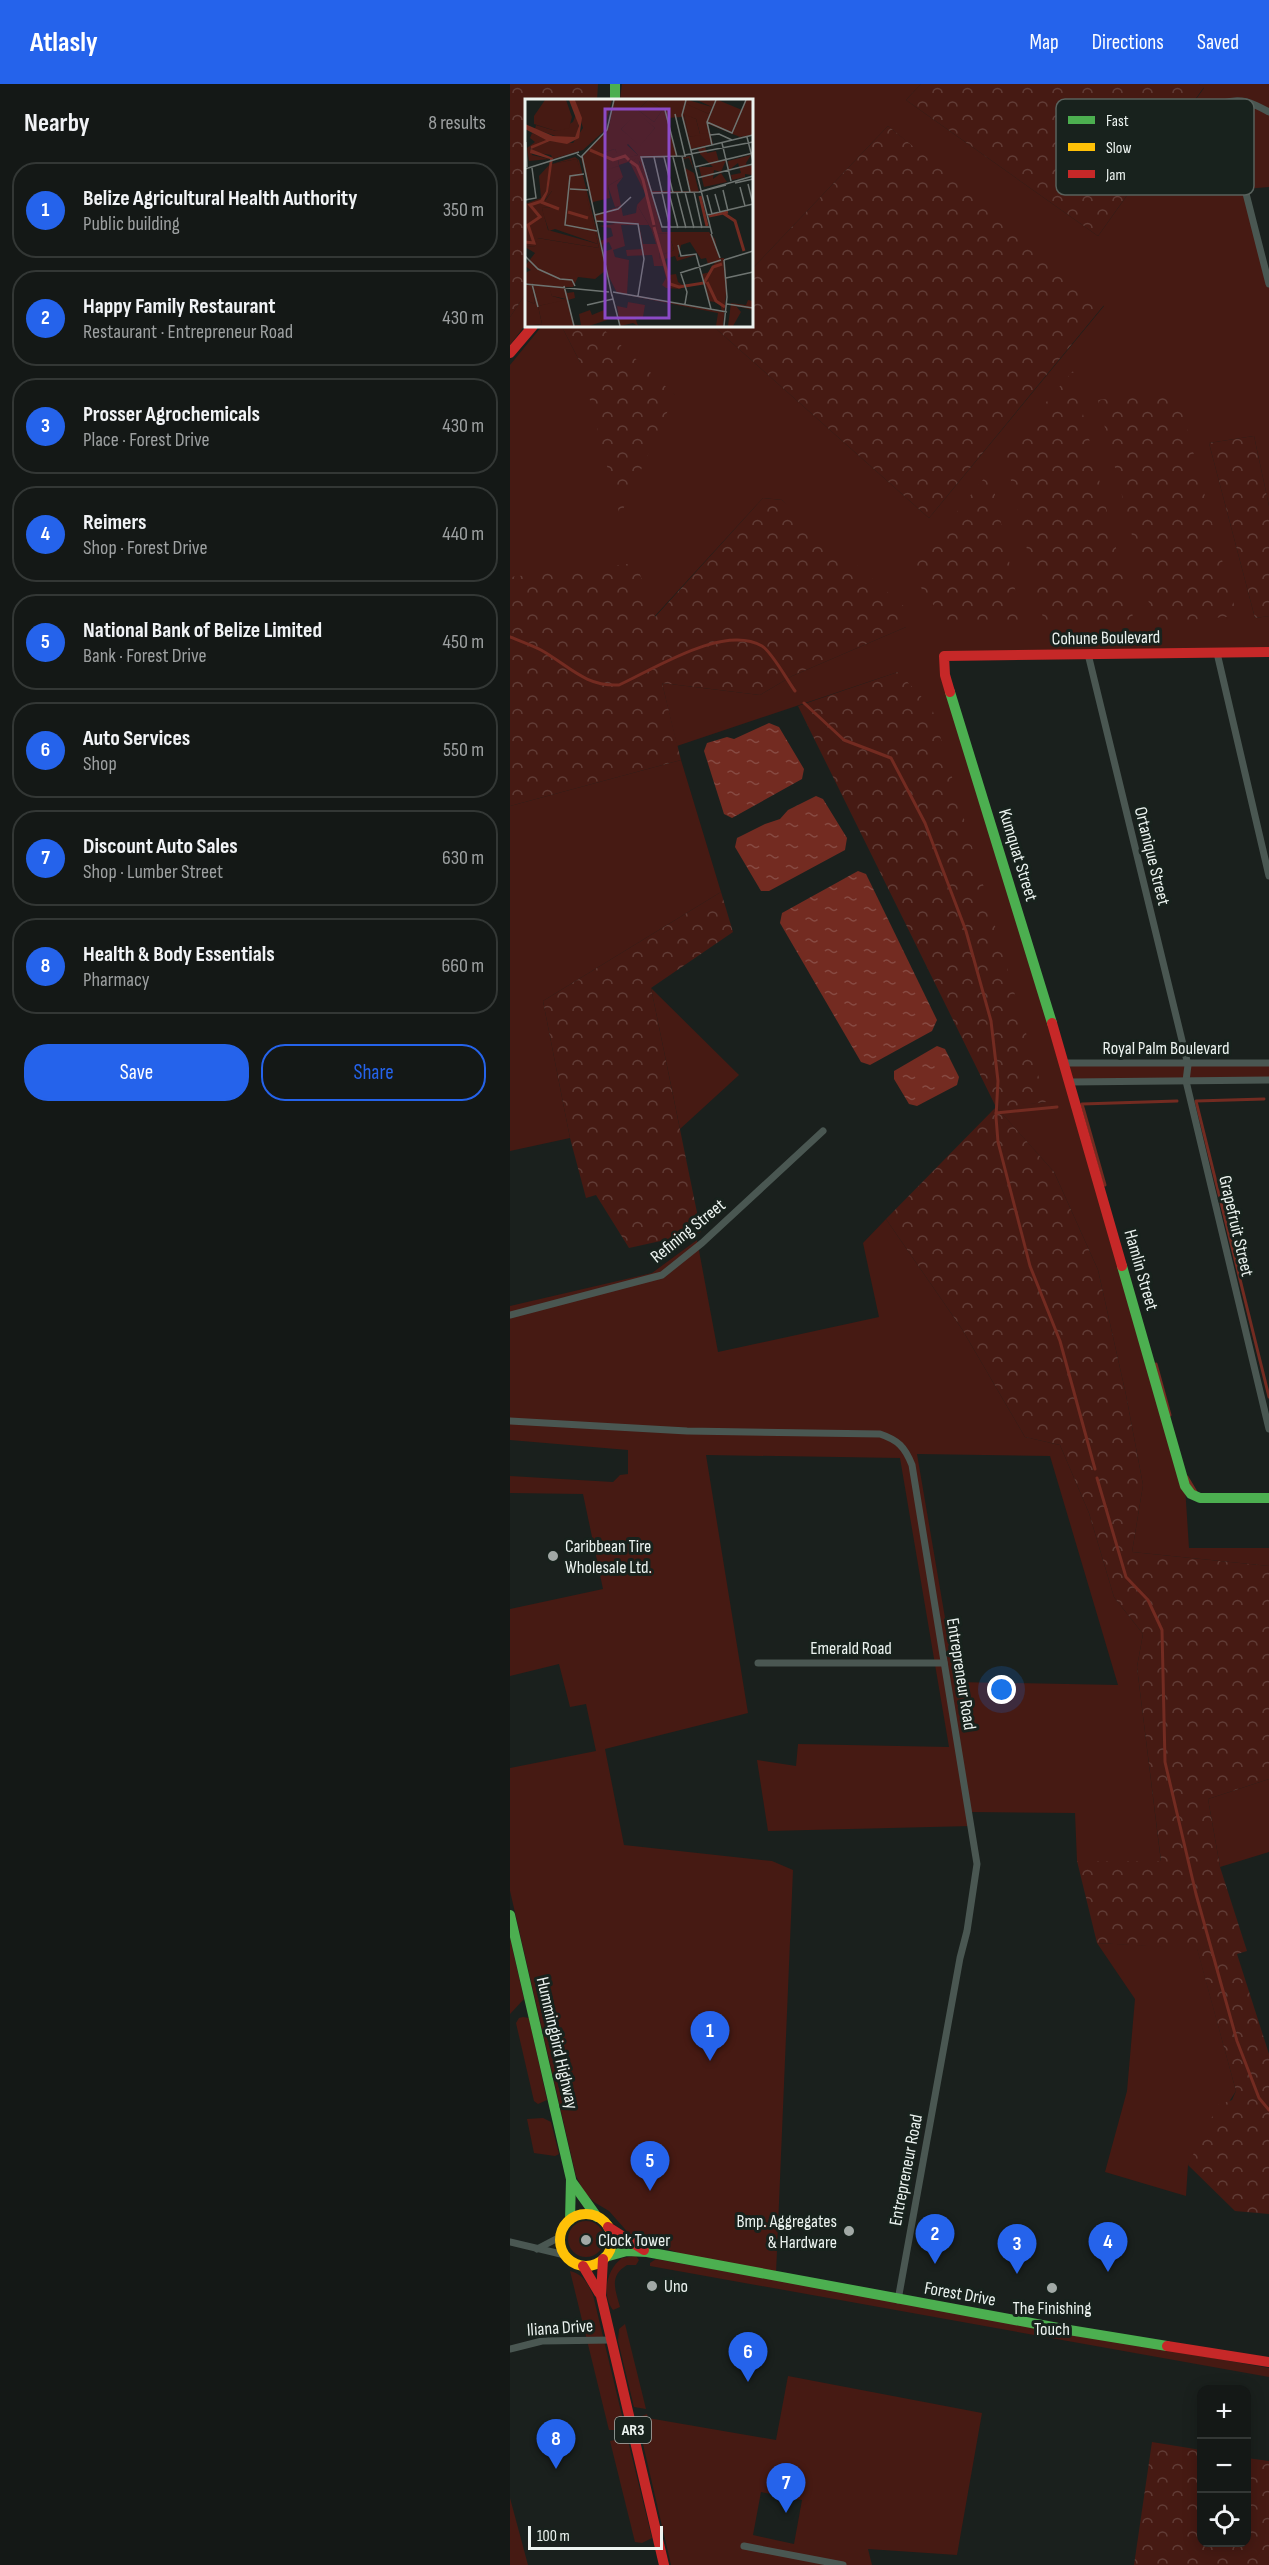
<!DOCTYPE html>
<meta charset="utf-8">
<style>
:root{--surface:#141816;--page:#1d211f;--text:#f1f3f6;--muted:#9da0a1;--line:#333735;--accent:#2563eb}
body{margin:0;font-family:"Sofia Sans Condensed",sans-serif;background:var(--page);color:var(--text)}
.controls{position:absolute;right:18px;bottom:18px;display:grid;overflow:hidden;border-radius:12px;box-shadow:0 3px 15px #0003}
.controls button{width:54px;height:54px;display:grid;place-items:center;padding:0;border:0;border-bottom:2px solid var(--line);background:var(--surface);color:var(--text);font:30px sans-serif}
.scale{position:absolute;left:18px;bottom:15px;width:135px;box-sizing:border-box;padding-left:6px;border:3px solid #ecf3f0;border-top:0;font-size:16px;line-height:21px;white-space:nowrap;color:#ecf3f0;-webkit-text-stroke:4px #18221d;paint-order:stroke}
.you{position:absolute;left:492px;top:1606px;width:21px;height:21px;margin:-15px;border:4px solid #fff;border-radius:50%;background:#1a73e8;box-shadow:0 0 0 9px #1a73e833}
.badge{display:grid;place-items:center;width:39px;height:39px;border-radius:50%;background:var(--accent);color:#fff;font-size:20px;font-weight:700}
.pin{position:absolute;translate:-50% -50px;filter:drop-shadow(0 2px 3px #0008)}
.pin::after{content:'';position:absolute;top:32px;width:21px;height:18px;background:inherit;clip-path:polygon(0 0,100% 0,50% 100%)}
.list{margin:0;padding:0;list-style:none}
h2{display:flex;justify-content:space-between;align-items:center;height:78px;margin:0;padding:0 24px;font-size:26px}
h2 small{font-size:20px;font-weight:400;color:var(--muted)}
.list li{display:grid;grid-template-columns:39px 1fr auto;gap:18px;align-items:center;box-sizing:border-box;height:96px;margin:0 12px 12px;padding:0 12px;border:2px solid var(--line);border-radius:24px}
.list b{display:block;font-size:22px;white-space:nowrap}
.list p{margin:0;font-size:20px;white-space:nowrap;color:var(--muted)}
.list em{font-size:20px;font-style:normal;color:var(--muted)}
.actions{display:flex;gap:12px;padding:18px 24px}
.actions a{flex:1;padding:14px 0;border:2px solid var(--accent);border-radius:24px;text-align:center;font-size:21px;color:var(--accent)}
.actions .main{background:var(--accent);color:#fff}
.icon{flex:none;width:33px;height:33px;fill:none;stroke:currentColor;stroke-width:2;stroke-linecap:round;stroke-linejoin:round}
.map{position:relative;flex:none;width:759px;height:2481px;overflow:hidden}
header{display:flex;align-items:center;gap:36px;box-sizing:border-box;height:84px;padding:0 30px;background:var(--accent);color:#fff}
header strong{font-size:28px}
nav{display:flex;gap:33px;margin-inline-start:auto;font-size:21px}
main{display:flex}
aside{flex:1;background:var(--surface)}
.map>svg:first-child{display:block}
.grass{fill:#461a13;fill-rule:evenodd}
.forest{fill:url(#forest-crowns)}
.water{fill:url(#water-ripples)}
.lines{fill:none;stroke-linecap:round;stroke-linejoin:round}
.stream{stroke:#732b21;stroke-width:3}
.street{stroke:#4a5752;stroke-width:7}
.fast{stroke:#4caf50;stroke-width:10}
.slow{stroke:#ffc107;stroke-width:10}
.jam{stroke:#c62828;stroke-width:10}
.poi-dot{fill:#a2a9a6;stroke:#18221d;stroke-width:2}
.labels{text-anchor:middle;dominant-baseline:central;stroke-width:6;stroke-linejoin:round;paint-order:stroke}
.shield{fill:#18221d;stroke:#acb4b1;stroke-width:1.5}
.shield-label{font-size:16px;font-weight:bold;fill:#ecf3f0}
.street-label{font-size:18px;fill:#ecf3f0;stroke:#18221d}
.poi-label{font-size:18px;fill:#ecf3f0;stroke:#18221d;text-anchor:start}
.inset-river{fill:none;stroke:#732b21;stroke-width:3}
.inset-road{fill:none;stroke:#6e7471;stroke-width:1.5}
.view{fill:#8c4ac6;fill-opacity:0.15;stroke:#8c4ac6;stroke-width:3}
.inset-edge{fill:none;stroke:#ecf3f0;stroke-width:3}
.key{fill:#18221d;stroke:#58615c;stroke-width:1.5}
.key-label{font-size:16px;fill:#ecf3f0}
</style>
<header>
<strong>Atlasly</strong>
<nav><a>Map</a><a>Directions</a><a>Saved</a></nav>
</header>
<main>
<aside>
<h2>Nearby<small>8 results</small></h2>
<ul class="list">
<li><span class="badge">1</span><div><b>Belize Agricultural Health Authority</b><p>Public building</p></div><em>350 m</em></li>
<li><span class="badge">2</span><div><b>Happy Family Restaurant</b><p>Restaurant · Entrepreneur Road</p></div><em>430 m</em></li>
<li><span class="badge">3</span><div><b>Prosser Agrochemicals</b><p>Place · Forest Drive</p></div><em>430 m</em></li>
<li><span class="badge">4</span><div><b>Reimers</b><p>Shop · Forest Drive</p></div><em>440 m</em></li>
<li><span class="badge">5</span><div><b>National Bank of Belize Limited</b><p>Bank · Forest Drive</p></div><em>450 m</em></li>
<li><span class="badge">6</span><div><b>Auto Services</b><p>Shop</p></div><em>550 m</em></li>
<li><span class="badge">7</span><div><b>Discount Auto Sales</b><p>Shop · Lumber Street</p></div><em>630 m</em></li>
<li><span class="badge">8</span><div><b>Health &amp; Body Essentials</b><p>Pharmacy</p></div><em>660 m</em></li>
</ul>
<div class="actions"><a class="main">Save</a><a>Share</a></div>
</aside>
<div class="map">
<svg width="759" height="2481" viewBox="0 0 759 2481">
<defs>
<pattern id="forest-crowns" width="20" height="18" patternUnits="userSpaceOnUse" patternTransform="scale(1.5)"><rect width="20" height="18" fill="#461a13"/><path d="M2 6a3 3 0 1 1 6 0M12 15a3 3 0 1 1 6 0" fill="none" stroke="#613c36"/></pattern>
<pattern id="water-ripples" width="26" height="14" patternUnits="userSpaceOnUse" patternTransform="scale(1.5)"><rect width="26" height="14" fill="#732b21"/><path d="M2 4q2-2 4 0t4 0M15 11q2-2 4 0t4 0" fill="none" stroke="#874a42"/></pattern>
</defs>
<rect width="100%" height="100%" fill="#1a201d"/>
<g class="grass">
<path d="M112 0H411L396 16 588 152 694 4 689 0H759V103L735 105 759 200V422L744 352 699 359 745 534 759 532V567L434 572 554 979H759V996L560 998 675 1402 679 1464H759V1482L622 1468 633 1401 616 1311 588 1186 544 1088 486 1023 535 1018 388 588 167 662 152 599 250 611 282 592 396 543 272 416 253 414 144 533 0 493V281L32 242H203L419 434 594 222 378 42 242 185V16H110ZM52 243 165 311 70 278Z"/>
<path d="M16 209V240L0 261V233Z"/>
<path d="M171 676 211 808 33 917 60 1054 0 1067V722Z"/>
<path d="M141 904 229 991 170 1045Z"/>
<path d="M376 1135 452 1245 515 1353 550 1361 579 1429 604 1513 633 1550 627 1583 651 1778 567 1777 565 1729 459 1728 462 1742 258 1747 247 1676 286 1682 288 1660 439 1663 390 1374 196 1371 238 1629 95 1665 114 1761 262 1777 283 1786 266 2190 188 2176 121 2152 99 2127 84 2118 74 2108 66 2092 0 1807V1684L86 1667 76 1620 60 1623 49 1580 0 1592V1525L93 1505 73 1410 0 1409V1392L103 1398 110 1391 118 1390V1366L0 1356V1222L142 1189 187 1156 208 1268 369 1233 353 1159ZM407 1370 540 1372 608 1601 446 1598Z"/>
<path d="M759 1695V1768L710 1783 698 1715Z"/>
<path d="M0 1854 14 1915 0 1930Z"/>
<path d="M587 1859 687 1864 726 2007 678 2081 676 2112 595 2088 617 2007 625 1915Z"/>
<path d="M13 1933 19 1934 37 2016 28 2020 24 2017 6 1939 9 1934Z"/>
<path d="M33 2034 41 2038 49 2070 45 2072 24 2069 17 2035Z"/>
<circle cx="76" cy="2155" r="18"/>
<path d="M126 2172 129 2176 126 2181H117C99 2192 105 2205 110 2223L103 2226C91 2210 97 2185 112 2174Z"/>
<path d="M146 2175 759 2284V2293L140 2182V2179Z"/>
<path d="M60 2187C73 2190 78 2200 83 2211L114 2340 110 2346H99Z"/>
<path d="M115 2240 136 2325 124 2323 108 2257 109 2245Z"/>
<path d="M278 2292 472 2329 447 2471 358 2465 362 2481H161L127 2334 137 2330 138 2334 266 2356ZM251 2408 292 2416 284 2460 243 2451Z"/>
<path d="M110 2355 118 2357 142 2454 132 2459 125 2458 100 2357Z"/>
<path d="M0 2414 18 2481H0Z"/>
</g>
<g class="forest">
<path d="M0 0H88L87 16H16V209L0 233Z"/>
<path d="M411 0H689L694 3 588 152 396 16Z"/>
<path d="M378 42 561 190 594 221 419 434 203 242H242V185Z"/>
<path d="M52 243H91L165 311 110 432 70 278Z"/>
<path d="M563 287 570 318 625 541 534 538 494 367Z"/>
<path d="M667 307 727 532 644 539 588 316Z"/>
<path d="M744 352 759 422V532L745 534 699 359Z"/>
<path d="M480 387 513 543 435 537 399 487Z"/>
<path d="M253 414 272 416 398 526 396 543 282 592 250 611 152 599 171 676 0 722V493L126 479 145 533Z"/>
<path d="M388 588 422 624 536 1018 487 1024 544 1088 588 1186 616 1311 633 1401 622 1468 759 1482V1695L698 1715 710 1783 737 1867 727 1870 759 1970V2130L725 2127 678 2081 708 2021 722 2016 726 2007 687 1865 587 1859 567 1777H651L627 1583 633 1550 604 1513 579 1429 550 1361 515 1353 452 1245 376 1135 486 1023 288 622Z"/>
<path d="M211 808 223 848 141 904 191 1148 119 1164 86 1111 76 1114 60 1054 33 917Z"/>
<path d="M642 2358 691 2366 692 2458H736L737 2374 759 2377V2481H624Z"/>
</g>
<g class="water">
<path d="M259 639 269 643 294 685 292 695 222 734 214 730 194 667 197 659 217 653 224 655Z"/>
<path d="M306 712 313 715 337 754 335 766 259 807H251L225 763 227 754 255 740 270 735 278 726Z"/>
<path d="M348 787 356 790 427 936 422 947 360 981 351 978 270 839 272 829Z"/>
<path d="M427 962 435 965 449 993 447 1001 407 1022 399 1020 384 995V987Z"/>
</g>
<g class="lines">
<g class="stream">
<path d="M0 553C10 557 21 561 31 566 58 581 75 603 109 601 146 584 214 540 252 562 262 568 277 596 285 607"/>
<path d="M294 619 334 656 381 674 415 739 456 847 481 937 488 997 486 1033 488 1058 520 1182 550 1257 585 1385"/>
<path d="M754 1015 686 1017 759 1313"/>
<path d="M486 1029 547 1023"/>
<path d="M595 1101 572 1020 667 1017"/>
<path d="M646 1280 660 1331"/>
<path d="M677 1393 686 1408"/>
<path d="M587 1394 616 1493 638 1516 652 1546 655 1678 686 1810 727 1957 749 2014 759 2026"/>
</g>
<g class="street">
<path d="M759 28C742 19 732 13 713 19L759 200"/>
<path d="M707 569 759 792"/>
<path d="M578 570 678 981 676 997 759 1345"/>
<path d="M554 979H759"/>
<path d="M560 998 759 996"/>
<path d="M0 1231 152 1191 192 1159 313 1047"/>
<path d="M0 1337 177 1347 370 1350C388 1356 395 1363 402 1381L467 1780 457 1847 450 1874 388 2216"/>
<path d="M248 1579H434"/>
<path d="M0 2158 55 2171"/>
<path d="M27 2165 50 2153"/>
<path d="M0 2265 32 2257 102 2256"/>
<path d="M234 2462 333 2481"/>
</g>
<g class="fast">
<path d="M105 0V16"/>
<path d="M440 608 542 939"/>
<path d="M612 1182 675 1402 681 1410 690 1414H759"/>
<path d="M0 1831 61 2095 60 2136"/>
<path d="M62 2098 87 2133"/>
<path d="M95 2173 117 2167 137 2168 559 2246 657 2262"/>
</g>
<circle class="slow" cx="76" cy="2156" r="26"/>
<g class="jam">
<path d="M0 269 23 242"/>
<path d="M440 608 435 591 434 572 759 568"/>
<path d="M542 939 612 1182"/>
<path d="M98 2143 134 2166"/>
<path d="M93 2175 91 2212 154 2481"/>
<path d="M73 2182 89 2209"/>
<path d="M657 2262 759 2278"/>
</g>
</g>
<g class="poi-dot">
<circle cx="43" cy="1472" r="6"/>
<circle cx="339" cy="2147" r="6"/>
<circle cx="76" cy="2156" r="6"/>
<circle cx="142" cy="2202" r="6"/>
<circle cx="542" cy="2204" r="6"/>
</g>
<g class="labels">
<rect class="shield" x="105" y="2333" width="36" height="26" rx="4.5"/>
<g class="shield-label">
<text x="123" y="2346">AR3</text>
</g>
<g class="street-label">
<text transform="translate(596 554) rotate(-1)">Cohune Boulevard</text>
<text transform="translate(508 771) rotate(73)">Kumquat Street</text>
<text transform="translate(642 772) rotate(76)">Ortanique Street</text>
<text x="656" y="964">Royal Palm Boulevard</text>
<text transform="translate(726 1142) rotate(77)">Grapefruit Street</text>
<text transform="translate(178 1147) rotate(-39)">Refining Street</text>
<text transform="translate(631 1186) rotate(74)">Hamlin Street</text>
<text x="341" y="1564">Emerald Road</text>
<text transform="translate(451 1590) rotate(81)">Entrepreneur Road</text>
<text transform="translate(47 1959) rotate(77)">Hummingbird Highway</text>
<text transform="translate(396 2086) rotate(-79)">Entrepreneur Road</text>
<text transform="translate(450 2210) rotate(10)">Forest Drive</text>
<text transform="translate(50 2244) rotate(-4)">Iliana Drive</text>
</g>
<g class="poi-label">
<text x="55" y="1462">Caribbean Tire<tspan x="55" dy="21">Wholesale Ltd.</tspan></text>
<text x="327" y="2137" text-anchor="end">Bmp. Aggregates<tspan x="327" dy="21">&amp; Hardware</tspan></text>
<text x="88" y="2156">Clock Tower</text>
<text x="154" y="2202">Uno</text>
<text x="542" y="2224" text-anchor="middle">The Finishing<tspan x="542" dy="21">Touch</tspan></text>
</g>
</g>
<g transform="translate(15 15)">
<rect width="228" height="228" fill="#1a201d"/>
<path d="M89 1H163L162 5 184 15 187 8 172 1H193L217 11 221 1H228V36L215 38 183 25 188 45 166 50 157 18 142 19 152 58 117 59 127 92H165L157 59 165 57 169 72 164 59 158 60 160 69 169 74 174 93 127 95 137 133H184L190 140 194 159H199L202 184 198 227H191L193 214 92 194 82 174V180L81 171 70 180 53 178 48 188H40L42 194 49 193 50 199 43 201 49 226H56L54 215 65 211 67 216 79 211 82 221 64 227H5L17 225 13 207 41 200 27 197 23 187 7 186 10 205 0 201V174L6 171 0 167 10 154 0 148 10 147 12 139 74 149 52 60 27 65 50 58 54 61 80 165 78 153 87 150 84 143 78 145 77 151 75 142 88 137 86 129 74 127 90 125 74 122 71 126 69 112 71 115 96 107 98 117 111 114 112 106 133 141 135 160H128L127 156 102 157 101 151 117 150 113 126H96L100 147 88 151 90 158 104 161 102 195 197 213 195 204 184 202 177 175 185 173 190 163 183 165 181 159 176 160 165 143 156 146 153 158 171 156 152 162 150 157 140 160 139 155 149 151 144 135 132 134 115 63 112 60 94 66 93 60 113 56 103 45 92 55 90 50 77 54V71L94 67 98 78 83 87 85 99 68 103V110L56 59 84 28ZM123 1 138 10 129 23 113 11ZM112 14 130 29 115 46 96 30ZM159 16 171 20 175 35 164 38ZM114 126H125L131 145H118ZM223 201 228 202V211L211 207 216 213 208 227H203L206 204 221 206ZM103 203 120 206 118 218H110L113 227 108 224 95 227 92 207 102 209Z" fill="#461a13" fill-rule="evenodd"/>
<path d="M50 1H87L78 33 58 51 28 60 26 56 7 53V49L25 42 48 44 58 29ZM123 1 138 10 129 23 113 11ZM163 1 187 8 184 15 161 5ZM112 13 130 29 115 47 96 30ZM51 15 54 29 50 38 39 40 10 30 11 26 31 32 48 23ZM159 15 171 20 175 35 184 34 186 39 176 41 175 36 164 38ZM7 34 22 41 5 49 7 56 25 60 4 62 2 49 10 43 5 39ZM101 45 113 56 93 61 94 67 77 72V54L90 50 92 54ZM180 48 182 54 191 52 194 63 201 61 196 73 189 71 188 80 196 74 202 83 179 88 174 68H188L175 55 173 50ZM226 56 221 64 222 67 228 66 227 76 220 75V78L207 81 206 76 216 74 213 64 204 71 203 62ZM113 59 125 96 121 97 129 110 132 134 144 135 149 151 139 155 144 176 151 175 153 183 159 187 155 190 141 189 137 186 141 179 138 167H129L128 160H135L133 141 112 106 121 96 104 62ZM25 65 21 92 14 103 17 104 23 93 25 75 27 65V92L20 101 30 108 17 109 23 131 73 145 74 149 13 139 10 147 0 148V105L16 99 14 77ZM98 78 92 86 96 107 90 108 83 87ZM7 186 24 187 27 197 41 201 13 207 17 225 0 227V201L10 205Z" fill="#461a13"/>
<path d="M20 1H41L47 18 44 29 31 32 9 25V17ZM52 60 56 73 73 145 30 130 24 132 18 114 17 109 30 108 20 102 27 92V65Z" fill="#461a13"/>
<path d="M44 1H50L57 19 54 39 42 45 25 42 6 50 28 59 23 93 19 102 14 103 21 92 25 60 5 54 6 47 21 41 0 30V25L28 37 50 38 54 27Z" fill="#732b21"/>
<path class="inset-river" d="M65 51 88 61 100 57 104 61M105 62 112 67 118 81 129 126M175 97 182 127M16 103 34 110M43 113 63 119M198 114 210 122 219 152M184 117 203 113M129 128 145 185 154 188 179 184 188 168 197 165M0 143 9 144 3 126 15 118 5 106 17 102M182 183 191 202 200 208"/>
<path class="inset-road" d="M161 1 157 16 187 135M140 11 152 58M150 15 160 57M182 23 207 34 221 1M185 36 194 35 207 41M222 38 228 62M1 43 2 68M197 44 206 82M187 46 182 23 191 1M166 51 228 36M52 55 56 58 82 31 89 1M160 56 228 43M57 57 87 197M157 57 165 93M161 57 116 58 137 128H185M129 58 145 129M139 58 148 94M148 58 157 93M170 68 228 54M0 70 54 53M59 75 45 77 40 126 72 132M172 79 228 65M210 84 228 80M223 85 228 105M215 88 220 107M45 90 63 91M198 91 203 112M177 92 228 77M160 93 169 129M169 93 177 129M127 94 174 93 201 86M144 94 153 129M152 94 161 129M190 95 195 113M182 96 187 115M0 101 11 99 7 69M70 116 93 110 106 98M182 116 228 105M71 122 113 125 119 160 113 197M186 135 195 159M153 146 156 157 171 155 186 210M0 157 13 170 35 180 47 181 50 187M199 161 202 198 199 227M199 161 228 152M155 174 196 161M156 175 162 193 160 205M201 179 228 173M0 185 84 193M7 185 13 208M39 187 49 227M88 193 202 213M87 196 95 227M202 205 228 209M62 206 88 200"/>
<path class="view" d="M80 10H144V219H80Z"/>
<rect width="228" height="228" class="inset-edge"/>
</g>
<rect x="546" y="15" width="198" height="96" rx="9" class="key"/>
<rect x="558" y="32" width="27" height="8" fill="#4caf50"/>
<rect x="558" y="59" width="27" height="8" fill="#ffc107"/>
<rect x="558" y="86" width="27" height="8" fill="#c62828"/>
<g class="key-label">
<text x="596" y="42">Fast</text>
<text x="596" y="69">Slow</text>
<text x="596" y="96">Jam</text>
</g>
</svg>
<div class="controls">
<button>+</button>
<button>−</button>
<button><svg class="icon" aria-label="locate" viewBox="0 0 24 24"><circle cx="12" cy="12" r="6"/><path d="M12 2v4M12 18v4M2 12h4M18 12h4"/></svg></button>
</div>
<div class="scale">100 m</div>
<div class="you"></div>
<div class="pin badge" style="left:200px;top:1977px">1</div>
<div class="pin badge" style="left:425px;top:2180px">2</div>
<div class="pin badge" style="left:507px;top:2190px">3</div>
<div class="pin badge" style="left:598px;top:2188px">4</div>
<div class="pin badge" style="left:140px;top:2107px">5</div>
<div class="pin badge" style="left:238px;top:2298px">6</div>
<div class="pin badge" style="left:276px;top:2429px">7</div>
<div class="pin badge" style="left:46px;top:2385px">8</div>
</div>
</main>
